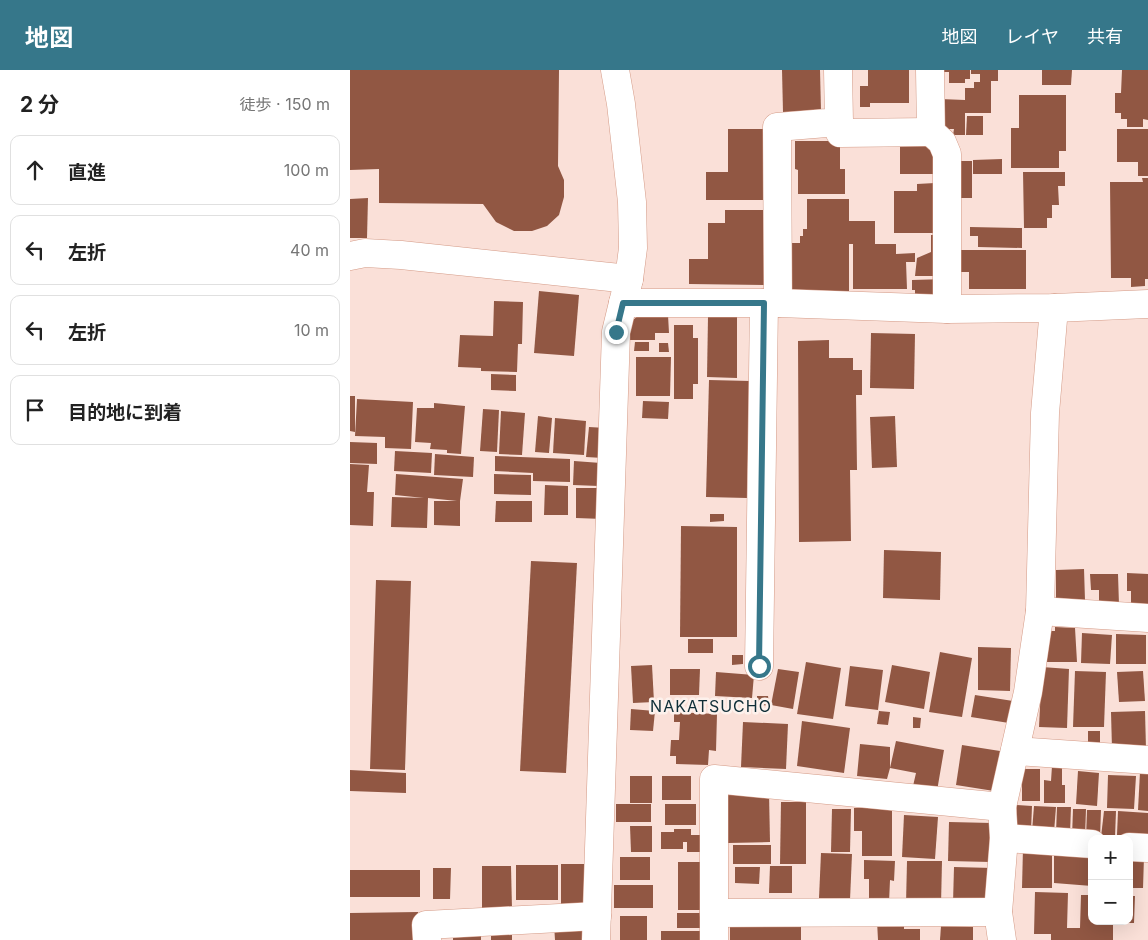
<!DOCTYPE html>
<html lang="ja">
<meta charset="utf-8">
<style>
:root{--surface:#fff;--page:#f6f6f6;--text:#222;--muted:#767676;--line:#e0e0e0;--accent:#36778a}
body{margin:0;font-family:Inter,"Noto Sans JP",sans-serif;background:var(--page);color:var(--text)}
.controls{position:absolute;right:15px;bottom:15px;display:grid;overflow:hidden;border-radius:10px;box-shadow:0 5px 20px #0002}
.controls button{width:45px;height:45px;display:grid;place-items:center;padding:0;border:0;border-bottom:1px solid var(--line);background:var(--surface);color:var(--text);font:25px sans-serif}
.stop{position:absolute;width:15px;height:15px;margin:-11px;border:4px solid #36778a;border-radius:50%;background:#fff}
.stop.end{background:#36778a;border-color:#fff;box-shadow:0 1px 5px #0008}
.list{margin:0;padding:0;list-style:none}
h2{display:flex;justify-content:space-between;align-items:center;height:65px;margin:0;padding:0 20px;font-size:21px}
h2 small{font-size:16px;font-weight:400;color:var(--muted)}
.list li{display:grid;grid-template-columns:32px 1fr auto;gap:15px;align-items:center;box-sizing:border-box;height:70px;margin:0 10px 10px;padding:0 10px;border:1px solid var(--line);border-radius:10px}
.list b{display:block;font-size:19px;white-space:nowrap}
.list em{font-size:16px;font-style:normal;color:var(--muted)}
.icon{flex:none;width:28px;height:28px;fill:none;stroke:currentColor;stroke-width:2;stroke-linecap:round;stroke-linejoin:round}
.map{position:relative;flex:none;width:798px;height:870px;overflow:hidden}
header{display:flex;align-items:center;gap:30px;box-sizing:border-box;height:70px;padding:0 25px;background:var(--accent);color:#fff}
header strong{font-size:24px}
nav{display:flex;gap:28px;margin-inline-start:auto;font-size:18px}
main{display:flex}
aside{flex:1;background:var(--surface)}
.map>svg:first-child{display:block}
.building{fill:#915743}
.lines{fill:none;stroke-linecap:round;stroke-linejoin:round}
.minor-casing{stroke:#d49a86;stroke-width:29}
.minor{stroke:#fff;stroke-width:28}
.route{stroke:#36778a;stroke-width:6}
.labels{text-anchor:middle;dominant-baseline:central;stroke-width:5;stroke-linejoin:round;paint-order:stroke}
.neighbourhood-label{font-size:16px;letter-spacing:1px;fill:#0f2e37;stroke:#fdf1ec}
</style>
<header>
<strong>地図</strong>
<nav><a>地図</a><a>レイヤ</a><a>共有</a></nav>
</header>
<main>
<aside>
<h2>2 分<small>徒歩 · 150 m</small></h2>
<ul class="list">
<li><svg class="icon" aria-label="ahead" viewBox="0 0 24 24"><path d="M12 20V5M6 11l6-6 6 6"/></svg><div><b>直進</b></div><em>100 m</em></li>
<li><svg class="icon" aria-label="left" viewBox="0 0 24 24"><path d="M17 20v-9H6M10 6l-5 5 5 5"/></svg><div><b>左折</b></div><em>40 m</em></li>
<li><svg class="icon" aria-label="left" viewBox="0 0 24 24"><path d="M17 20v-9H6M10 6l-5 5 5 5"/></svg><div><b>左折</b></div><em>10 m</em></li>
<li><svg class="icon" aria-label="arrive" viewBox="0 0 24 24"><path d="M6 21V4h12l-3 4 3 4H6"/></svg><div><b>目的地に到着</b></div></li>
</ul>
</aside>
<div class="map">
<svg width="798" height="870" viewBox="0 0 798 870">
<rect width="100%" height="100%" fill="#fae0d8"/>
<g class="building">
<path d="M0 0H209L208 96 214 110V127L209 145 197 156 182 161H164L146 152 133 134 29 133V99L0 100Z"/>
<path d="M432 0H470L471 41 433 42Z"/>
<path d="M518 0H559V33H520V37H510V16H518Z"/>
<path d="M585 0H620V9H615V13H599V2H585Z"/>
<path d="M621 0H648V11H641V43H615V65H603L604 59H594L590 29 615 30V18H624V12H630V4H621Z"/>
<path d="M692 0H722L721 15H692Z"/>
<path d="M772 0H798V50L793 49V57H777V49H771V43H765V23H771Z"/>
<path d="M669 25H716V81H709V98H661V58H669Z"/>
<path d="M617 46H633V65H616Z"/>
<path d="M378 59H421V130H356V102H378Z"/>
<path d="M767 59H798V106H788V92H767Z"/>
<path d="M445 71H490V99H495V124H448V100L445 99Z"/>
<path d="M550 75H584L589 104H550Z"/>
<path d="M652 89V104H623V90Z"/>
<path d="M605 91H622V128H604Z"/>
<path d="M673 102H715V116H708L709 135H702V148H697V158H674Z"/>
<path d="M792 108H798V209H795V216L781 217V208H761L760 112H793Z"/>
<path d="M585 113 586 163H544V121H567V114Z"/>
<path d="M18 128 17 168H0V129Z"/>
<path d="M457 129H499V151H525V174H546V184L565 183V192H556L557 219H503V174H499V232H433V173H450V166H453V159H457Z"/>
<path d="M375 140H421L420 215 339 214V189H358V153H375Z"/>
<path d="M620 157 672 158V178L628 177V166H620Z"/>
<path d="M581 165H592V206H565L567 188 581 182Z"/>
<path d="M610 180H676V219H619V202H610Z"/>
<path d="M596 209V224L565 225V220H562V210Z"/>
<path d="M189 221 229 225 224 286 184 283Z"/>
<path d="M144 231 173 232 172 274H168L167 302 131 301V298L108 297 110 265 143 266Z"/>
<path d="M289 245H318L319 263H305V270H277V255Z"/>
<path d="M358 247H387V308L357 307Z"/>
<path d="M324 255H343V268H348V314H343V329H324Z"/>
<path d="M521 263 565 264 564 319 520 318Z"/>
<path d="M479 270V288H503V300H512V325H506L507 400H500L501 471 449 472 448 271Z"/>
<path d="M285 272H299V281H284Z"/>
<path d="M309 273H318L319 282H309Z"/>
<path d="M286 287H321L320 326H286Z"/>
<path d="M141 304 166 305V321L141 320Z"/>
<path d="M359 310 400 311 397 428 356 427Z"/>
<path d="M0 326H5V362L0 361Z"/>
<path d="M7 329 63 332 61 379 35 378V367L5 366Z"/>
<path d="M293 331 319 332 318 349 292 348Z"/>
<path d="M84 333 115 336 111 384 97 383V380L80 379 81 373 65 372 67 338H84Z"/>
<path d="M133 339 149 340 147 382 130 381Z"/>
<path d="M151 341 175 343 172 385 149 384Z"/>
<path d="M188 346 202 348 199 383 185 382Z"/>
<path d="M545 346 547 397 522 398 520 347Z"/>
<path d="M205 348 236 351 234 385 203 383Z"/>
<path d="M239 357 256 358 253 388 236 387Z"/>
<path d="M0 372 27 373V394L0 393Z"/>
<path d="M45 381 82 383 81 403 44 401Z"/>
<path d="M85 384 124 387 123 407 84 405Z"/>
<path d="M145 386 220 389V412L183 411V403L145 401Z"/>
<path d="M224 391 251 393 249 416 223 415Z"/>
<path d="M0 394 19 395 17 422H24L23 456 0 455Z"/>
<path d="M46 404 113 409 110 431V456L84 455V431H107L78 428 77 458 41 457 42 427 74 428 45 425Z"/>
<path d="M144 404 181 405V425L144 424Z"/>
<path d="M195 415 218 416V445H194Z"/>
<path d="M226 418H253V449L226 448Z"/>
<path d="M146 431H182V452H145Z"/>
<path d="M360 444H374V451L360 452Z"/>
<path d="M331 456 387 457V567H330Z"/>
<path d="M534 480 591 482 590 530 533 528Z"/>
<path d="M181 491 227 493 216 703 170 701Z"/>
<path d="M734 499 735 530 706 531V500Z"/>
<path d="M777 503 798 504V534H781V521H777Z"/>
<path d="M740 504H768L769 535H749V520H741Z"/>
<path d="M26 510 61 511 55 700 20 699Z"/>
<path d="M705 557 725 558 727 592H695V561H705Z"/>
<path d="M732 563 762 565 760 594 731 593Z"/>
<path d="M766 564 796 565V594H766Z"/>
<rect x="338" y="569" width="25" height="14"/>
<path d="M628 577 661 578 660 621 628 620Z"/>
<path d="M590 582 622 588 612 647 579 642Z"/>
<path d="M382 585H393V594L382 595Z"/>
<path d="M456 592 491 598 483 649 447 644Z"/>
<path d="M302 595 304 632 283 633 281 596Z"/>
<path d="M542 595 580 602 574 639 535 632Z"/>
<path d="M500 596 533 600 528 640 495 636Z"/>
<path d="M692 597 719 599 717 658 689 657Z"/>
<path d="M320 599H350L349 625H320Z"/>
<path d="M428 599 449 602 443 639 421 635Z"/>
<path d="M725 601 756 602 754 657H723Z"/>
<path d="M793 601 795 631 769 632 767 602Z"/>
<path d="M366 602 404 605 402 628 365 626Z"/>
<path d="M625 625 663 631 659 653 621 647Z"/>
<path d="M407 626H418L419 635 407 636Z"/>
<path d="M281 639 305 641 303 661 280 660Z"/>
<path d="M529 641 540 642 538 655 527 654Z"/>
<path d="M795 641 796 679H762L761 642Z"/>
<path d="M324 642 367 644 366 681 359 680 358 695 326 694V686H320L321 670H329L330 652H324Z"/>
<path d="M563 647 571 648 570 658H563Z"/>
<path d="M452 651 500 658 494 703 447 696Z"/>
<path d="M393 652 438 654 436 699 391 697Z"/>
<rect x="738" y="661" width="12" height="14"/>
<path d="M546 671 594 680 587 721 563 716 566 703 540 698Z"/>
<path d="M510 674 540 677V698L537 709 507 706Z"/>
<path d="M612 675 650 681 644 721 606 715Z"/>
<path d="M702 696H712V715H715V733H694V710L701 711Z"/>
<rect x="672" y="699" width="18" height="32"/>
<path d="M0 700 56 703V723L0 721Z"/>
<path d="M728 701 749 703 747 736 726 734Z"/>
<path d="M790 702H798V741L788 740Z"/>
<path d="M758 705 786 706 784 739 757 738Z"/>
<rect x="280" y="706" width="22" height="27"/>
<rect x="312" y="706" width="29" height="24"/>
<path d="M419 722 420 772 378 773V723Z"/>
<path d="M431 732H456V794H430Z"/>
<rect x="266" y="734" width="35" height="18"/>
<rect x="315" y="734" width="31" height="21"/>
<path d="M667 735 682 736 681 761 666 760Z"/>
<path d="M684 736 706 737 704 762 682 761Z"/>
<path d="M542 737V786H512V761H504V738Z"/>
<path d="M707 737H721L720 764 706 763Z"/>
<path d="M482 739H501L500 782H481Z"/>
<path d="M723 739H736L735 767H722Z"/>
<path d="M737 740H751L750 768H736Z"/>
<path d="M754 741H766L765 767H751Z"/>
<path d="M768 741 798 743V766L767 765Z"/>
<path d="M554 745 588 747 585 789 552 787Z"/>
<path d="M599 752 642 753 641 792 598 791Z"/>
<path d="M280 756H302V782H281Z"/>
<path d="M324 759H341V765H355V782H337V772H333V779H311V762H324Z"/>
<rect x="383" y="775" width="38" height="19"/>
<path d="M704 777 742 783V816L704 813Z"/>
<path d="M673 778 702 779V818H672Z"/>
<path d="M471 783 502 784 500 830 469 828Z"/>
<path d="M779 786H794L793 818H779Z"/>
<rect x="270" y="787" width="30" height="23"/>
<path d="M514 790 545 791 544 811 540 810 539 833 519 832V809H514Z"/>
<path d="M557 791H592L591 835 556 834Z"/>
<rect x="328" y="792" width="27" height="48"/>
<path d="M211 794H242L243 834 211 835Z"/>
<rect x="166" y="795" width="42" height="35"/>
<path d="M132 796H161L162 839H132Z"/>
<path d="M420 796H442V823H419Z"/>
<path d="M385 797H410L409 814 385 813Z"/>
<path d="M604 797 643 798 642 834 603 833Z"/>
<path d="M83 798H101L100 829H83Z"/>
<rect x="0" y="800" width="70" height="27"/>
<rect x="264" y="815" width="39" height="23"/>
<path d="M685 822 718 823 717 858H730L731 825H742V851H779V826H785L784 853H763V870H701V864H684Z"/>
<path d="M68 842 69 870H0V843Z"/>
<rect x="327" y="843" width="25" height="15"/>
<rect x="270" y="846" width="27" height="24"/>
<path d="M527 851H554V859H570V870H528Z"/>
<rect x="380" y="852" width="45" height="18"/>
<rect x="425" y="853" width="26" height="17"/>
<path d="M236 854V870H205L204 855Z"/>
<rect x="141" y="856" width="21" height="14"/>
<path d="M591 856 623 857V870H590Z"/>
<rect x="103" y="861" width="28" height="9"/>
<rect x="311" y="861" width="43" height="9"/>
</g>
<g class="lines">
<g class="minor-casing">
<g id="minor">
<path d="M265 0 271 34 282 132 283 178 279 209 273 233H428L597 239 704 238 798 234"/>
<path d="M580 0 581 62 592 72 597 84V239"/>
<path d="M489 52 490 63 581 62"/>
<path d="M0 186 15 183 51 185 279 209"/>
<path d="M428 233 427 57 489 52 488 0"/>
<path d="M690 541 798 548"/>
<path d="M409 596 414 233"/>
<path d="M665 681 798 690"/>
<path d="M654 768 742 774"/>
<path d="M779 777 797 778"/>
<path d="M364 843 648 842"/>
<path d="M77 870 76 855 247 846"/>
<path d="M246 870 266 262 273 233"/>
<path d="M364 870V709L652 737"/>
<path d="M652 870 648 842 654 768 652 737 678 622 690 541 695 343 704 238"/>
</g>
</g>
<use href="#minor" class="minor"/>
</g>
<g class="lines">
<path class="route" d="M266 262 273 233H414L409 596"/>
</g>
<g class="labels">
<g class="neighbourhood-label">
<text x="361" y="636">NAKATSUCHO</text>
</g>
</g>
</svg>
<div class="controls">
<button>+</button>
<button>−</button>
</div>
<div class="stop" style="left:409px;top:596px"></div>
<div class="stop end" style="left:266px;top:262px"></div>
</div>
</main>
